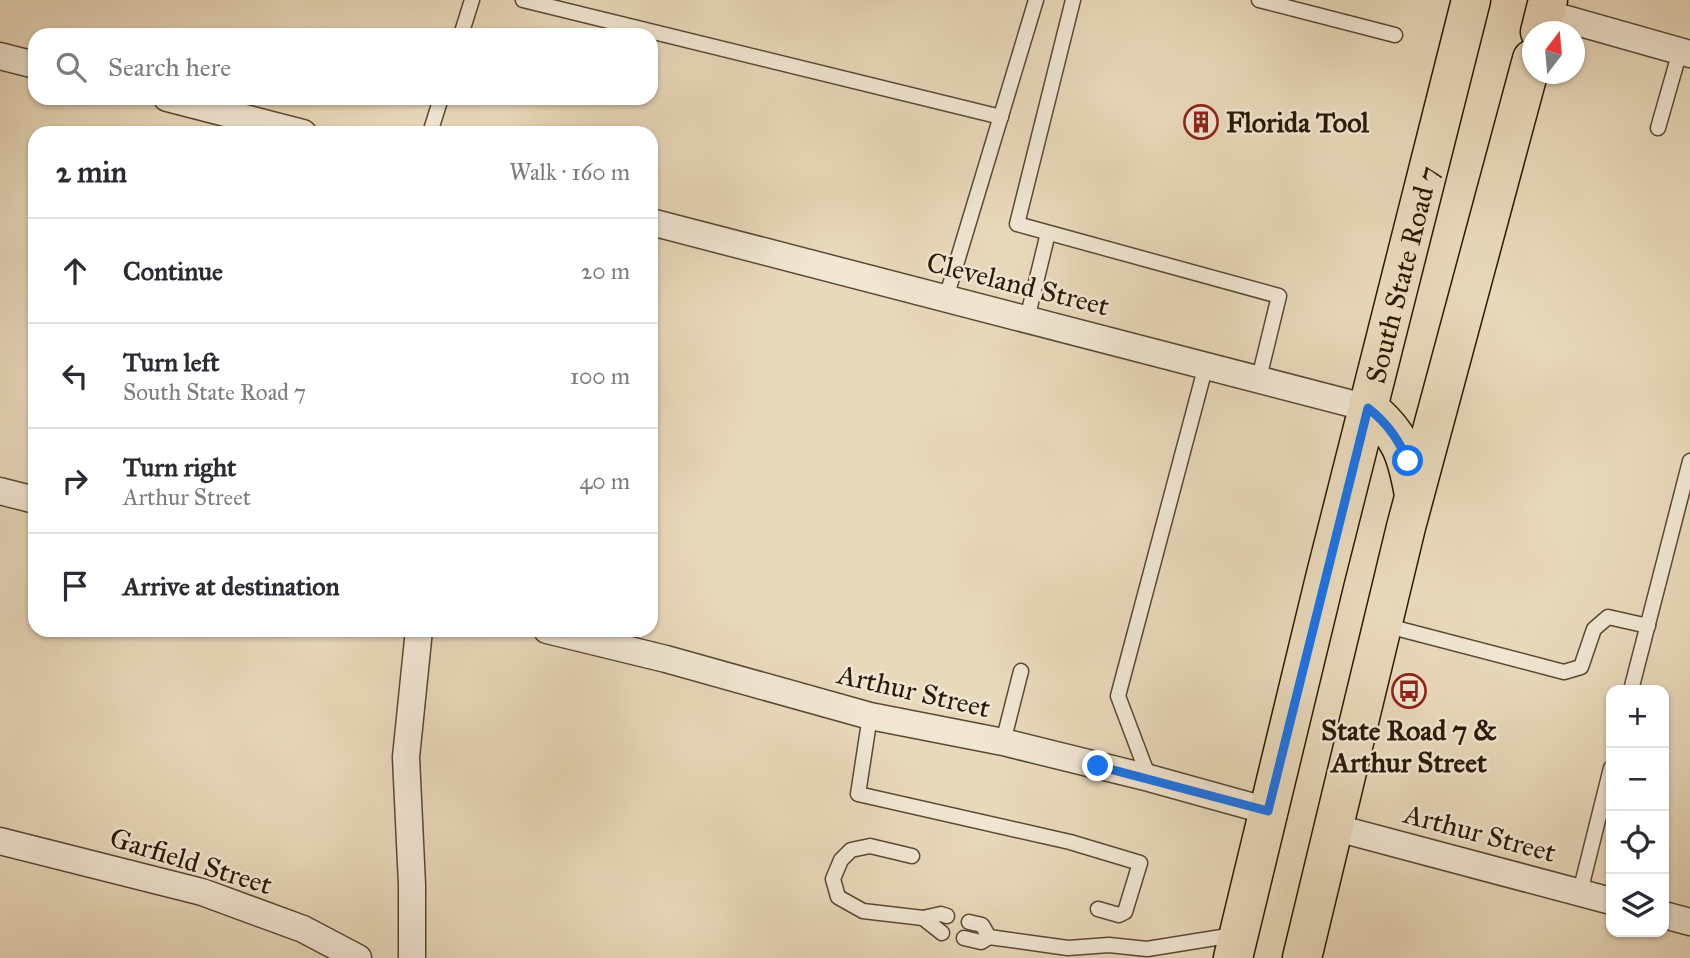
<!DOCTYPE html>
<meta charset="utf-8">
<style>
:root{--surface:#fff;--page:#f2f2f3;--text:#2b2b33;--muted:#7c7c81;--line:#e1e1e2}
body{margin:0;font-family:"IM FELL Great Primer",serif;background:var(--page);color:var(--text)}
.controls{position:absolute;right:21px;bottom:21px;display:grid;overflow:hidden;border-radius:14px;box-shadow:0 2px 5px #0004}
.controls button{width:63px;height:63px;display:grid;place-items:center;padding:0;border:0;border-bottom:2px solid var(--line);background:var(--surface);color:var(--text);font:35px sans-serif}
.compass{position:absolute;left:1522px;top:21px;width:63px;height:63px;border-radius:50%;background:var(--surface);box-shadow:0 2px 5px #0004;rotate:16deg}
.stop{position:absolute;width:21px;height:21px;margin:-16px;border:5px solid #1a73e8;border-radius:50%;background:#fff}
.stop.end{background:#1a73e8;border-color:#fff;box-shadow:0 2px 7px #0008}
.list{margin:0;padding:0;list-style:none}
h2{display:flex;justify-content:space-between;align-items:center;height:91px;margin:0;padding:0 28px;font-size:30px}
h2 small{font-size:23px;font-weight:400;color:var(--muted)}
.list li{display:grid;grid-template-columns:46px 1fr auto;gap:21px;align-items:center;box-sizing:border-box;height:105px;padding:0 28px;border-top:2px solid var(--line)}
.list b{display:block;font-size:26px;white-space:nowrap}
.list p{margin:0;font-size:23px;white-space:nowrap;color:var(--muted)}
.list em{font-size:23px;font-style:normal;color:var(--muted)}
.icon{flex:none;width:38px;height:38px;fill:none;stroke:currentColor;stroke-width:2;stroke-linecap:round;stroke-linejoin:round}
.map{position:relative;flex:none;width:1690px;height:958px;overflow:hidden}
.search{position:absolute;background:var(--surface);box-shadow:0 2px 5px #0004;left:28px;top:28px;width:630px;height:77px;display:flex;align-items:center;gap:18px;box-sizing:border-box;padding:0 24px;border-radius:21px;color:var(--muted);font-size:26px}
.panel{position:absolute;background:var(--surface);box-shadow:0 2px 5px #0004;left:28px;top:126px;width:630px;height:511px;border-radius:21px}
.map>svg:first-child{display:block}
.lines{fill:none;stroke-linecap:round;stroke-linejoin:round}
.lane-casing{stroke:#5a4933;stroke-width:17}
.street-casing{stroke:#5a4933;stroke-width:29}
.primary-casing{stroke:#2a1906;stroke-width:41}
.lane{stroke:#f1e6d3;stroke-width:14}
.street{stroke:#f1e6d3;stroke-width:26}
.primary{stroke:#e9d9bb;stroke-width:38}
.route{stroke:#1a73e8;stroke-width:9}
.labels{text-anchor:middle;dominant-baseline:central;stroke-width:5;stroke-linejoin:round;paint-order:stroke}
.poi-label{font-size:28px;font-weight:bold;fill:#2a1906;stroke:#f1e6d3;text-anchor:start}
.street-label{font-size:28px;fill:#2a1906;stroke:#f1e6d3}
</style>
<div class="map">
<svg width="1690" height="958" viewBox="0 0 1690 958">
<rect width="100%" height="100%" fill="#e9d9bb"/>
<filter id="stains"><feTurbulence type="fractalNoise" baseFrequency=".00286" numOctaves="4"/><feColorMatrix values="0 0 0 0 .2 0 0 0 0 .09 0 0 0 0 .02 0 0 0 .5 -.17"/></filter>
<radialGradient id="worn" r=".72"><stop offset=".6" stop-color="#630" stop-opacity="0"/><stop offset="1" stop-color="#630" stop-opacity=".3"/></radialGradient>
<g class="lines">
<g class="lane-casing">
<g id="lane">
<path d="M523 0 1001 117"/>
<path d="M1073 0 1017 224 1279 296 1259 378"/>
<path d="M1259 0 1395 35"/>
<path d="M461 35 472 0"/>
<path d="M1658 128 1680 51"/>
<path d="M430 133 441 98"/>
<path d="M946 298 1036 0"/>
<path d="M1027 319 1048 233"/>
<path d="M1384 625 1564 672 1581 667 1594 629 1608 617 1648 626"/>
<path d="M1631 690 1690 461"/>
<path d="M870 716 858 794 1070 842 1140 863 1125 912 1119 915 1098 909"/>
<path d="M1003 742 1021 671"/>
<path d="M1149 778 1118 696 1206 365"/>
<path d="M912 856 870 846 851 850 841 860 833 879 838 897 863 911 923 918 941 914 947 916"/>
<path d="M1580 892 1611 768"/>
<path d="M923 918 942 933"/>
<path d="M969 922 982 925 989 937 1068 948 1109 945 1147 949 1234 935"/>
<path d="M964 938 981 942 989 937"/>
</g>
</g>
<g class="street-casing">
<g id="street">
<path d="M1545 13 1690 54"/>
<path d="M0 56 35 65"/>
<path d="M167 98 303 133"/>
<path d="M651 222 1368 408"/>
<path d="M0 491 35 500"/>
<path d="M547 630 666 659 870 716 1003 742 1149 778 1268 811"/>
<path d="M1333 827 1611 901"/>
<path d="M0 841 202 892 303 929 358 958"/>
<path d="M1664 915 1690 922"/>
<path d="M412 958V885L406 757 419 630"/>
</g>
</g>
<g class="primary-casing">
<g id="primary">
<path d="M1540 32 1548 0"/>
<path d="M1368 408C1401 434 1407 456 1414 495"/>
<path id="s1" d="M1233 958 1325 578 1471 0"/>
<path d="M1302 958 1406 527 1532 59"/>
</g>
</g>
<use href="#lane" class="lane"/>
<use href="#street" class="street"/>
<use href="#primary" class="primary"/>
</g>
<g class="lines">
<path class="route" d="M1098 766 1268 811 1368 408C1388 424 1398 439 1408 461"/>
</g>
<defs>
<g id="building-ring" transform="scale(1.75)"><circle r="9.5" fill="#f1e6d3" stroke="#8f2418" stroke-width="1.5"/><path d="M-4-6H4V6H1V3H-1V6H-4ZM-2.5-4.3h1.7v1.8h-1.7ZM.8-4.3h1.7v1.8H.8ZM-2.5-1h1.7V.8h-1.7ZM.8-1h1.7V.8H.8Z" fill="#8f2418"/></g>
<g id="bus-ring" transform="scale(1.75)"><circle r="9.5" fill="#f1e6d3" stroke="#8f2418" stroke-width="1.5"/><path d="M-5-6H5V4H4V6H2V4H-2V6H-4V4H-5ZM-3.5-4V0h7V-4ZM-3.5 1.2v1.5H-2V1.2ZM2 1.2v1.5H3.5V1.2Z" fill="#8f2418"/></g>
</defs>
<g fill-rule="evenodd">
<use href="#building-ring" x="1201" y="122"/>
<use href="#bus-ring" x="1409" y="691"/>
</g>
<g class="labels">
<g class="poi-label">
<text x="1226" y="122">Florida Tool</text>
<text x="1409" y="730" text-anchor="middle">State Road 7 &amp;<tspan x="1409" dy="32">Arthur Street</tspan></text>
</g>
<g class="street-label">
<text stroke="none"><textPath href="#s1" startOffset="704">South State Road 7</textPath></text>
<text transform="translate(1018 284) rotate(14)">Cleveland Street</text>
<text transform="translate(914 691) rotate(13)">Arthur Street</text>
<text transform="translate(1480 833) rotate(15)">Arthur Street</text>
<text transform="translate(191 861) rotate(17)">Garfield Street</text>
</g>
</g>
<rect width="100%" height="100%" filter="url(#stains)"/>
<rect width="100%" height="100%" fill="url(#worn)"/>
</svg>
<div class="controls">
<button>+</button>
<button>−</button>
<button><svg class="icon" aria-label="locate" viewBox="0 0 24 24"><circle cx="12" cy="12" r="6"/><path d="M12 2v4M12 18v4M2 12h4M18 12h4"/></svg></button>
<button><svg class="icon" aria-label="layers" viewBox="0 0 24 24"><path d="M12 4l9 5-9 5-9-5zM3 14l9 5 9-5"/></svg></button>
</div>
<svg class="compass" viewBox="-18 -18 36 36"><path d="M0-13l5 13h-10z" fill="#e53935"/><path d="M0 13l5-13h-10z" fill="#7c7c81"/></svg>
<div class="stop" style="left:1408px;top:461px"></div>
<div class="stop end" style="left:1098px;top:766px"></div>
<div class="search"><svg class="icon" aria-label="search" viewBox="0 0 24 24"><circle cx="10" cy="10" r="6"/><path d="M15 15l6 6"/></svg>Search here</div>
<section class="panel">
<h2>2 min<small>Walk · 160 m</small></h2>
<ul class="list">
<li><svg class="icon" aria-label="ahead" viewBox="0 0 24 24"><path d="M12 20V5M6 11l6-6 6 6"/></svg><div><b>Continue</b></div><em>20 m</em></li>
<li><svg class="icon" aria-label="left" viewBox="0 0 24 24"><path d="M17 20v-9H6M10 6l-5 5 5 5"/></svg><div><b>Turn left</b><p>South State Road 7</p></div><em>100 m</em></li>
<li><svg class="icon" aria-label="right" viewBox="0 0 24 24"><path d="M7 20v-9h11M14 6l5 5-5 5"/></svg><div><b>Turn right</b><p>Arthur Street</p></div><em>40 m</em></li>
<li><svg class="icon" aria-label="arrive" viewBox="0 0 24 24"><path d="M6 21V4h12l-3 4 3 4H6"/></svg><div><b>Arrive at destination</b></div></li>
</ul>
</section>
</div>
